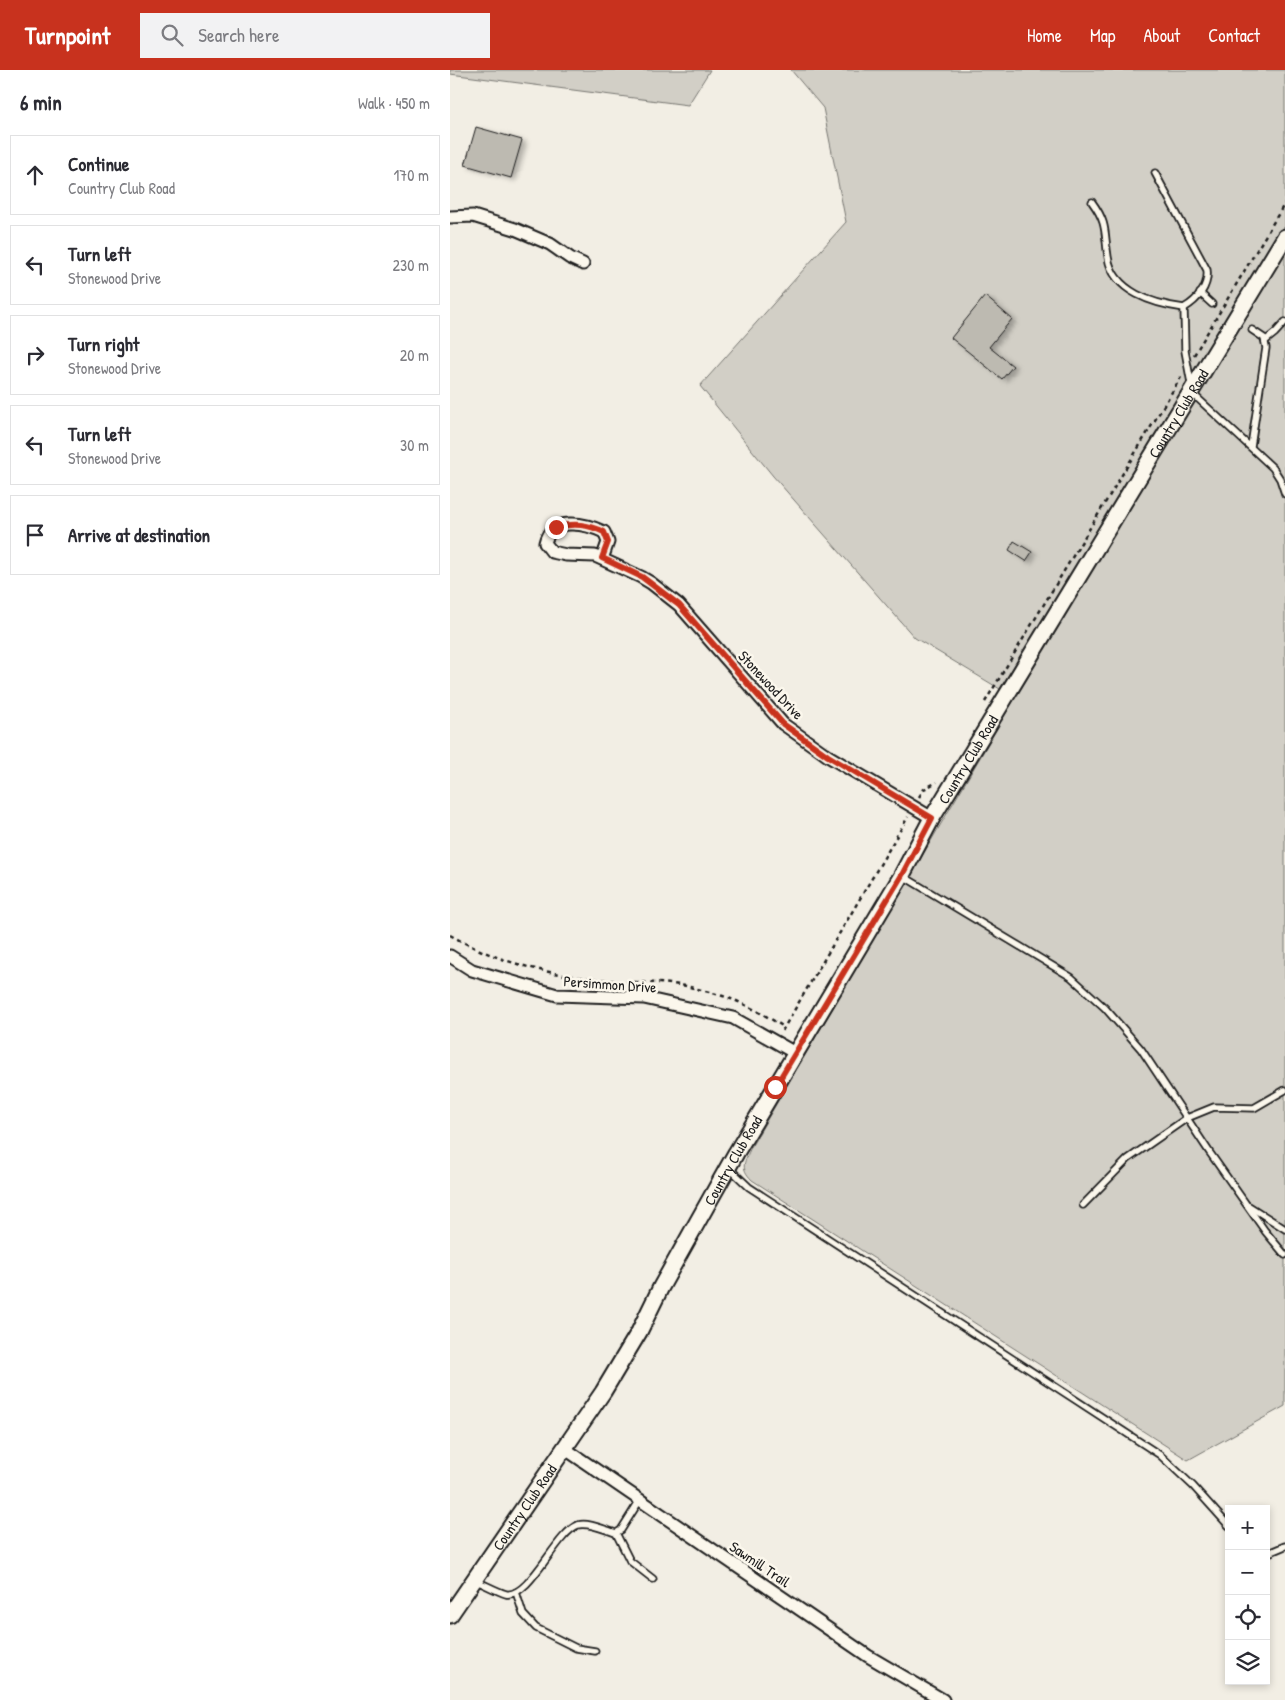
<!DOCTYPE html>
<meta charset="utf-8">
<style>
:root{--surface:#fff;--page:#f2f2f3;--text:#2b2b33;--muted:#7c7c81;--line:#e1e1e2;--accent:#c8321e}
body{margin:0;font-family:"Patrick Hand",sans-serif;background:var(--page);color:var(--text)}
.controls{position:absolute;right:15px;bottom:15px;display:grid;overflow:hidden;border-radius:0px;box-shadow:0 2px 8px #0003}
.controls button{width:45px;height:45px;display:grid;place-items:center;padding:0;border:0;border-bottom:1px solid var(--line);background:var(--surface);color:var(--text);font:25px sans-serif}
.stop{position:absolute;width:15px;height:15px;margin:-11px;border:4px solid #c8321e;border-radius:50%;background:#fff}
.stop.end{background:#c8321e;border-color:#fff;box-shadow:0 1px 5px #0008}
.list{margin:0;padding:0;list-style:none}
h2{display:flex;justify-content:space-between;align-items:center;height:65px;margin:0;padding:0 20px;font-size:21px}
h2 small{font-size:16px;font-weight:400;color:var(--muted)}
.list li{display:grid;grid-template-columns:32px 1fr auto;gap:15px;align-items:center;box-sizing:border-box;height:80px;margin:0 10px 10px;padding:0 10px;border:1px solid var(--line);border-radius:0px}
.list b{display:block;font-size:19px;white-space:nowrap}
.list p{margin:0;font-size:16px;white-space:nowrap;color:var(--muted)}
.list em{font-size:16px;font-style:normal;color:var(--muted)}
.icon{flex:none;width:28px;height:28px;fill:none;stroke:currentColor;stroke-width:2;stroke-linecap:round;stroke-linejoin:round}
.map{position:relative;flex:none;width:835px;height:1630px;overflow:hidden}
header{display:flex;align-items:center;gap:30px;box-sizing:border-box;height:70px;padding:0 25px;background:var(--accent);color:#fff}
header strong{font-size:24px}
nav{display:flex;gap:28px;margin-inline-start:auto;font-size:18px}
.search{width:350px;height:45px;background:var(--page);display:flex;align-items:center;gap:12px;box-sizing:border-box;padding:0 18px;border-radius:0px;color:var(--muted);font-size:19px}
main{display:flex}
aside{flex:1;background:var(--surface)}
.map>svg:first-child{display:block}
.green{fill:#d2cfc6;stroke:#777671}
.building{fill:#bdbab1;stroke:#1c1c1c;filter:url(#shadow)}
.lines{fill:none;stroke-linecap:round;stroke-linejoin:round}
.lane-casing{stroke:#1c1c1c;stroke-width:9}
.street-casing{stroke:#1c1c1c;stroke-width:15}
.secondary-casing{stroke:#1c1c1c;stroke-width:19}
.path{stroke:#1c1c1c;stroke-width:2.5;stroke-dasharray:4 4;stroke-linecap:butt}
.lane{stroke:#fbf7ec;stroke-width:5.5}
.street{stroke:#fbf7ec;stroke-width:11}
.secondary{stroke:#fbf7ec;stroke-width:15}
.route{stroke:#c8321e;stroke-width:6}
.labels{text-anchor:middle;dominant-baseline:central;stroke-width:5;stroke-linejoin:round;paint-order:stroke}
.street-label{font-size:15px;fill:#1c1c1c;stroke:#fbf7ec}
</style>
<header>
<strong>Turnpoint</strong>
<div class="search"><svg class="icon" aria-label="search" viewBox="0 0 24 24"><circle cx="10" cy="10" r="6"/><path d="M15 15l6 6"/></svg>Search here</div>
<nav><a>Home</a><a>Map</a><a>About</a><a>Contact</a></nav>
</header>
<main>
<aside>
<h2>6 min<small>Walk · 450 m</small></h2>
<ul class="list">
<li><svg class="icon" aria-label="ahead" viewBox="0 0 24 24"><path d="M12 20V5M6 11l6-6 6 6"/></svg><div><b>Continue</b><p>Country Club Road</p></div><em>170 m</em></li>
<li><svg class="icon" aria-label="left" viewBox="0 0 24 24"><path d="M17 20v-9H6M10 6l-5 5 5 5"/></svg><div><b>Turn left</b><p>Stonewood Drive</p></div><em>230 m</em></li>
<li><svg class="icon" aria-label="right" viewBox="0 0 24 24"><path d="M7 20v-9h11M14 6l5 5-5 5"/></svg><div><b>Turn right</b><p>Stonewood Drive</p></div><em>20 m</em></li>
<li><svg class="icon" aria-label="left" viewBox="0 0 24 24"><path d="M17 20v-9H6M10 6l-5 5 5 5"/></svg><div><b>Turn left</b><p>Stonewood Drive</p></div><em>30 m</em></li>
<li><svg class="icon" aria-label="arrive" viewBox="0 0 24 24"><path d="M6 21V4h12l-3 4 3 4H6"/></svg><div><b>Arrive at destination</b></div></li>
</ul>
</aside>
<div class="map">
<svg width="835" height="1630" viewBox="0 0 835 1630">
<defs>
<filter id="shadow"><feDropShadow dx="4.5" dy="2.5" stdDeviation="2.5" flood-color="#0004"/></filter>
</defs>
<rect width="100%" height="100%" fill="#f2eee4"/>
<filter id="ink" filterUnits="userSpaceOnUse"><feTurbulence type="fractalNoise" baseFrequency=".02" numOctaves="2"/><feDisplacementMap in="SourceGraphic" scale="10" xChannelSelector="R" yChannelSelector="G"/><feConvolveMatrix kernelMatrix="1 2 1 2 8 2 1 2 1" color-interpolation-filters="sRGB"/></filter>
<g filter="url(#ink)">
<g class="green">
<path d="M0 0H260L238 35 0 4Z"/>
<path d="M341 0H835V1336L738 1390 302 1110C289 1097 295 1092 301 1077L565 628 465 568 323 406 250 316 396 152 373 38Z"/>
</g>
<g class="building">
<path d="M26 57 72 70 61 108 15 95Z"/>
<path d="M535 226 562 249 539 277 563 296 552 309 501 268Z"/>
<path d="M564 471 582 482 576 491 559 480Z"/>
</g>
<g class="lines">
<g class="lane-casing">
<g id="lane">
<path d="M642 132C658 154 654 162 658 187 663 222 704 234 734 238 748 230 759 216 757 200L705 103"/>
<path d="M750 223 762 234"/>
<path d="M734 238 735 281 743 324 823 398 830 409 835 424"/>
<path d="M815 271 825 263 835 252"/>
<path d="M801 376 816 278 814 268 802 260"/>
<path d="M453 806 621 907 655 938 691 979 760 1083 815 1161 835 1185"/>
<path d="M279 1098 299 1117 710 1385 743 1416 779 1456"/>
<path d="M633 1135 678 1089 737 1048 764 1037 804 1038 835 1020"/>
<path d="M799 1136 835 1159"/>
<path d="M166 1463 180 1491 203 1509"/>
<path d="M816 1484 835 1476"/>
<path d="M24 1510C34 1514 46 1521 56 1524 80 1528 106 1463 128 1455 139 1452 155 1460 166 1463L171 1460 190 1430"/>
<path d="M66 1522 73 1544 86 1558 126 1578 145 1581"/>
</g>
</g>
<g class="street-casing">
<g id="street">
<path d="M0 147 23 146 65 159 100 174 120 188 133 194"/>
<path d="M152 489 158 472 154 462C135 453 101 446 95 473L102 482 116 485 145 486 191 507 201 513 229 535 333 654 378 686 482 748"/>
<path d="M0 886 22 900 107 925 194 928 283 948 345 983"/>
<path d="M114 1378 418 1586 493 1630"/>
</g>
</g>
<g class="secondary-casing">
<g id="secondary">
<path id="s1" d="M0 1545 153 1322 189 1262 211 1217 286 1083 452 805 482 748 835 167"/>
</g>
</g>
<g class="path">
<path d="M744 285 835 133"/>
<path d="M535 632 731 307"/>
<path d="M469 727 474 719 487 712"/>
<path d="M0 865C55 896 105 906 167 911 190 913 213 912 236 916 251 920 269 924 284 930 301 937 318 947 334 957"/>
<path d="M332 961 458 747"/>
</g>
<use href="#lane" class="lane"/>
<use href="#street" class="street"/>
<use href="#secondary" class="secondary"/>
</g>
</g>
<g class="lines" filter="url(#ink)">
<path class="route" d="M106 457C124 453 138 454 154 462L158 472 152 488 192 507 229 535 333 654 378 686 482 748 452 805 325 1017"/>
</g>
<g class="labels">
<g class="street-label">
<text stroke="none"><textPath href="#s1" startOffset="1406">Country Club Road</textPath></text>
<text transform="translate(321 615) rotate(47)">Stonewood Drive</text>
<text stroke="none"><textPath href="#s1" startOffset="1001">Country Club Road</textPath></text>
<text transform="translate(160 914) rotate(4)">Persimmon Drive</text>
<text stroke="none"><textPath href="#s1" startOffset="536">Country Club Road</textPath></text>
<text stroke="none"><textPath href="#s1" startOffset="131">Country Club Road</textPath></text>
<text transform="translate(310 1494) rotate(34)">Sawmill Trail</text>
</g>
</g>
</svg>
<div class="controls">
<button>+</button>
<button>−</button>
<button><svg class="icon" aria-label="locate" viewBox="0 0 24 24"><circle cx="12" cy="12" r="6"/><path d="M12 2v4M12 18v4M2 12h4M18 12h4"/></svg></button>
<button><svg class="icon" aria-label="layers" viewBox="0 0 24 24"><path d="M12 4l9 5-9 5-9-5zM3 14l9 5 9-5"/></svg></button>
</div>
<div class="stop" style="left:325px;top:1017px"></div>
<div class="stop end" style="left:106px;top:457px"></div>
</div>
</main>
